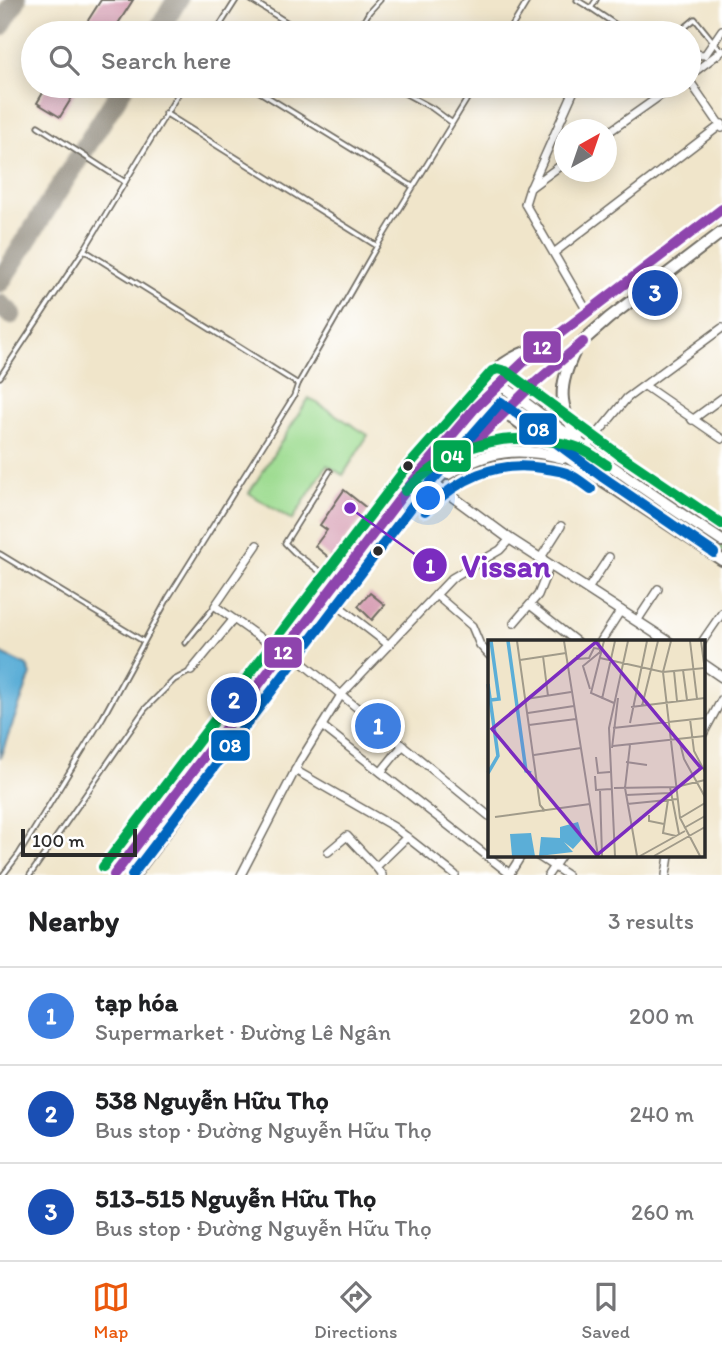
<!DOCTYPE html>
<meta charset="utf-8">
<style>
:root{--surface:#fff;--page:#f6f6f6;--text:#202124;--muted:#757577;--line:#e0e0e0;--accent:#ea580c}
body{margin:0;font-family:Itim,sans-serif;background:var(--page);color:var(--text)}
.compass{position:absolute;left:554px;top:119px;width:63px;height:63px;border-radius:50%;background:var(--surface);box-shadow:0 4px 18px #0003;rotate:40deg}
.scale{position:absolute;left:21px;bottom:18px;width:116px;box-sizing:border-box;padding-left:7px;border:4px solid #2b2b2b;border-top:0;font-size:19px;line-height:24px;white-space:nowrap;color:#2b2b2b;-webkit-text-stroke:5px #fff;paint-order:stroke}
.you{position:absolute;left:429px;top:499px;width:24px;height:24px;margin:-18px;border:5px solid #fff;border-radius:50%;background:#1a73e8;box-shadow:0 0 0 10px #1a73e833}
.badge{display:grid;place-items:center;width:46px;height:46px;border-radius:50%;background:var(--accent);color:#fff;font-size:23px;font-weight:700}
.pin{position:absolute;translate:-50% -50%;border:4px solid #fff;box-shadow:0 2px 7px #0006}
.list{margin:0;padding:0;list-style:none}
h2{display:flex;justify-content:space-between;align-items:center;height:91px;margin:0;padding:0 28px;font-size:30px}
h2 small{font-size:23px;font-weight:400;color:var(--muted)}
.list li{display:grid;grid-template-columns:46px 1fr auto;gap:21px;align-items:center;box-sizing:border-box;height:98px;padding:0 28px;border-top:2px solid var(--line)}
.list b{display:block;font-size:26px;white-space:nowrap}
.list p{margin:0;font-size:23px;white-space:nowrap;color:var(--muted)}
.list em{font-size:23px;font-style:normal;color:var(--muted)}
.icon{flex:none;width:38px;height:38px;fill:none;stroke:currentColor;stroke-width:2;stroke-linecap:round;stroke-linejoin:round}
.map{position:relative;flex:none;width:722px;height:875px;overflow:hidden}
.search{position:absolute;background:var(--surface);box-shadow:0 4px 18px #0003;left:21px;right:21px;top:21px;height:77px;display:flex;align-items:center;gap:18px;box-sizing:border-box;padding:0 24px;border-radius:38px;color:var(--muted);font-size:26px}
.sheet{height:385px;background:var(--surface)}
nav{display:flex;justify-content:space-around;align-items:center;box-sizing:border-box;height:98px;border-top:2px solid var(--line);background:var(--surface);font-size:19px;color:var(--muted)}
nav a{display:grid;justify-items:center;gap:4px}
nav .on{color:var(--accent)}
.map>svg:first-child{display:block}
.green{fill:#9edc91;stroke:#64845e;stroke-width:2}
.water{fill:#5baed7;stroke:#436c81;stroke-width:2}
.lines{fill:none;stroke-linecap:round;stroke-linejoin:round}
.taxiway{stroke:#8e887a;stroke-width:21}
.building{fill:#d79fb4}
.service-casing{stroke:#706c63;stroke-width:7}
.minor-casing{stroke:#706c63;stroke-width:10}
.tertiary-casing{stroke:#706c63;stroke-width:12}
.primary-casing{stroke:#706c63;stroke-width:14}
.service{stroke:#fff;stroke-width:3.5}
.minor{stroke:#fff;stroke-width:7}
.tertiary{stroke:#fff;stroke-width:9}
.primary{stroke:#fff;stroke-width:10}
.bus-1-casing{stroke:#fff;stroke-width:16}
.bus-2-casing{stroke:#fff;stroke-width:16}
.bus-3-casing{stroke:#fff;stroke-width:16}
.bus-1{stroke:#8e44ad;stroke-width:10}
.bus-2{stroke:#0065bd;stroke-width:10}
.bus-3{stroke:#00a651;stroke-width:10}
.bus-dot{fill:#2b2b2b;stroke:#fff;stroke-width:2.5}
.inset-river{fill:none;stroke:#5baed7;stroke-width:3.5}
.inset-road{fill:none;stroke:#a19b8a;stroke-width:2}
.view{fill:#7b2cbf;fill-opacity:0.15;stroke:#7b2cbf;stroke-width:3.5}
.inset-edge{fill:none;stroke:#2b2b2b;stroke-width:3.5}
.leader{fill:none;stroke:#7b2cbf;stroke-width:2.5}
.callout-dot{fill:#7b2cbf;stroke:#fff;stroke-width:2.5}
.mark-label{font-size:21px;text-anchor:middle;font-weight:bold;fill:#fff}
.callout-label{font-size:32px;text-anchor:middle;font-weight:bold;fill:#7b2cbf;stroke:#fff;stroke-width:5;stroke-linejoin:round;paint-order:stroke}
.line-badge{stroke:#fff;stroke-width:2.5}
.badge-label{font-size:19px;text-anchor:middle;font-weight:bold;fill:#fff}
</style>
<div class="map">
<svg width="722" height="875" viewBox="0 0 722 875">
<rect width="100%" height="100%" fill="#fff"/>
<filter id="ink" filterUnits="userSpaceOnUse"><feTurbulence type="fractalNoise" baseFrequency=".0143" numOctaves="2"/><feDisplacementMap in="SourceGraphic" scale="14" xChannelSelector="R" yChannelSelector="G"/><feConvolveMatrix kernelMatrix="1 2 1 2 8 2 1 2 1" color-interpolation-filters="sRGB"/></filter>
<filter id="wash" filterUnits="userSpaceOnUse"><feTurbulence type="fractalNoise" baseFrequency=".00686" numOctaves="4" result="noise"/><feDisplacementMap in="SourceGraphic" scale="28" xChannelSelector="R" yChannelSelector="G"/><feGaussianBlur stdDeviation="1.57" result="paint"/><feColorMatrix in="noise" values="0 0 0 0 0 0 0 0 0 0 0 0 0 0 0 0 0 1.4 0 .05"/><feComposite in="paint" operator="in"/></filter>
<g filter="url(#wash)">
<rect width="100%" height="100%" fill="#f0e5ca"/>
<g class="green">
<path d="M309 398 368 435 343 475 327 465 292 520 249 493Z"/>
<path d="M520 416 722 547V552L519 418Z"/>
</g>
<path class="water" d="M0 653 27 666 31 674 0 758Z"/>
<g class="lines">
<g class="taxiway">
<path d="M0 26 16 0"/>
<path d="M157 33 177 0"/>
<path d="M0 282 124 86"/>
<path d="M0 305 11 314"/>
</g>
</g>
<g id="blocks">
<g class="building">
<path d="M101 0H133L112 33H80Z"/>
<path d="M47 86H79L60 117 37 103Z"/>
<path d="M344 490 369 510 342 544 345 546 332 560 315 546 327 530 320 525Z"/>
<path d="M370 593 385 605 372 620 358 606Z"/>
</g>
</g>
</g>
<g filter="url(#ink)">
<use href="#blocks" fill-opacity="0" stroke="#706c63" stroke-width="2"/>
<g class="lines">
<g class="service-casing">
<g id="service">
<path d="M251 0 304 33"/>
<path d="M577 0 590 8"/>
<path d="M596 0 591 8 628 33"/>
<path d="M215 33 236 0"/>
<path d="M357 33 369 12 380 0"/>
<path d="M508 33 528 0"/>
<path d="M678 33 695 19 720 50"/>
<path d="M250 86 412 186"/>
<path d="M391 86 432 108 451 122"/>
<path d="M165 113 377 246"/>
<path d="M38 126 125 182"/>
<path d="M84 250 298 384"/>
<path d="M0 377 84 250 183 86"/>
<path d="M330 471 285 543 294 552 334 582"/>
<path d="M0 554 143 641"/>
<path d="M340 571 336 561 345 550 357 553"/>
<path d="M185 643 215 606"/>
<path d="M3 875 19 854 103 717 168 598 294 396 298 384 377 246 475 86"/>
<path d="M30 875 145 709 174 680 189 672"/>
</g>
</g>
<g class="minor-casing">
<g id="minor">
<path d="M689 54 705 55 722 30"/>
<path d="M689 76 722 51"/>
<path d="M689 80 722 128"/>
<path d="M606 134 674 86"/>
<path d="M564 163 530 188 525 204 587 311"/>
<path d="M531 187 576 86"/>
<path d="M555 252 722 124"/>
<path d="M645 386 722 439"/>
<path d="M692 420 722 398"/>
<path d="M585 449 627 398 722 328"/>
<path d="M257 545 215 606 282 653"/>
<path d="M540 559 561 526"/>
<path d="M588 589 609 557"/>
<path d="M436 595 472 626 480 645 489 655"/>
<path d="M336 604 389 645"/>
<path d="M530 605 577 642"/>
<path d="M637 621 658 589"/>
<path d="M514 623 538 595 550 565"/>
<path d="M601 641 621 610"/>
<path d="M702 642 722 613"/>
<path d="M295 657 489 816"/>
<path d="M191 671 233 620"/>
<path d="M322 726 510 874"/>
<path d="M703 734 722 699"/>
<path d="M295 770 394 827 455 875"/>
<path d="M381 772 403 745"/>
<path d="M328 852 347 836 376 867"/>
<path d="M538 856 567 875"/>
<path d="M241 875 300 761 341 695 452 578 500 550 510 539"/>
<path d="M382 875 376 867 407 837"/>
<path d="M509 875 521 856"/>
<path d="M548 875 561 856"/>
<path d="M666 875 669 856"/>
</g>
</g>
<g class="tertiary-casing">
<g id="tertiary">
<path d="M434 483 510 539 669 642"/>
<path d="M703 664 722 677"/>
</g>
</g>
<g class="primary-casing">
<g id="primary">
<path d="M575 351C558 386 558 405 578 438"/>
<path d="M499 383C571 439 645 491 722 541"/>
<path d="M485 397 546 443 722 560"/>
<path d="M454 428C464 392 501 358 537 348"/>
<path d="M448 474C488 450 518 446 563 458"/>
<path d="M114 875 414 480 475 408 528 358 722 209"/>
<path d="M134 875 405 512 528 389 609 318 722 232"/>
</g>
</g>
<use href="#service" class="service"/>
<use href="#minor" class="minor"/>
<use href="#tertiary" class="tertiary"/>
<use href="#primary" class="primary"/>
<g class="bus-1-casing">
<g id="bus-1">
<path d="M459 458 528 389 583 342"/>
<path d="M114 875 414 480 475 408 528 358 722 209"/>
</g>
</g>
<g class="bus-2-casing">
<g id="bus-2">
<path d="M425 511C458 479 495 460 542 468 551 470 560 470 569 474 577 478 584 484 591 489"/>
<path d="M132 875 425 489 501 402 601 476 714 553"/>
</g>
</g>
<g class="bus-3-casing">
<g id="bus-3">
<path d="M405 491C445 453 491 431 547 441 558 442 569 444 579 448 589 452 598 459 607 465"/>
<path d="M103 867 403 472 492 371 498 369 506 371 617 453 722 524"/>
</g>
</g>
<use href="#bus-1" class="bus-1"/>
<use href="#bus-2" class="bus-2"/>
<use href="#bus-3" class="bus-3"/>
</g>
</g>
<g class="bus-dot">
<circle cx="408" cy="466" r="6"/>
<circle cx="378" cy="551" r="6"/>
</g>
<g transform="translate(488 640)">
<rect width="217" height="217" fill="#f0e5ca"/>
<path d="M90 182 95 198 85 209 76 202 85 212 51 216 53 197 72 198V187ZM43 193 47 216H24L22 194Z" fill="#5baed7"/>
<path class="inset-river" d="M3 1 11 59 3 60M20 1 38 131 43 133M0 44 10 116 0 133"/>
<path class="inset-road" d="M29 1 52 165 57 171M76 1 110 216M116 1 103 53 126 63M183 1 175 32 192 178 212 216M202 1 209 59M213 1 217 31M89 15 90 19 101 18 106 8 112 9M55 16 60 56M112 18 175 32 217 28M32 20 78 13M195 30 199 60M186 31 189 61M102 49 95 26 112 12 111 1M38 59 83 52M114 59 127 1M154 66 170 1M143 67 217 58M40 73 86 66M202 79 206 111 217 132M142 83 159 1M41 85 88 79M125 88 217 78M191 99 196 119 217 157M142 105 137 148 149 216M125 106 217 96M124 108 130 58M46 115 93 108M108 117 110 133 122 132M138 122 159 125M107 136 108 150 123 149M182 147 191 194M126 148 188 147 217 140M112 150 114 216M138 155 182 153M180 160 175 193 188 196M139 164 189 159M161 175V181L176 184M7 177 102 164M192 178 217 163M196 188 217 176M127 216 121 88 140 1M152 216 197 191M166 216 217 187"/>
<path class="view" d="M108 2 213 128 109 215 4 89Z"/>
<rect width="217" height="217" class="inset-edge"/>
</g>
<path class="leader" d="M350 508L430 565"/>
<g class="callout-dot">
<circle cx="350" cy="508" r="7"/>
<circle cx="430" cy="565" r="18"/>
</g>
<g class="mark-label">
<text x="430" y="573">1</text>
</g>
<g class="callout-label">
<text x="506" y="577">Vissan</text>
</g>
<g class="line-badge">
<rect x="522" y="330" width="40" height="34" rx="7" fill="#8e44ad"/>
<rect x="518" y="412" width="40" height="34" rx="7" fill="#0065bd"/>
<rect x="432" y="439" width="40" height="34" rx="7" fill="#00a651"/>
<rect x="263" y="636" width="40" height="33" rx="7" fill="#8e44ad"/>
<rect x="210" y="729" width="41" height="33" rx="7" fill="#0065bd"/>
</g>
<g class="badge-label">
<text x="542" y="354">12</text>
<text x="538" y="436">08</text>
<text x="452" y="463">04</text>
<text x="283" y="659">12</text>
<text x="230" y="752">08</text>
</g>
</svg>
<svg class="compass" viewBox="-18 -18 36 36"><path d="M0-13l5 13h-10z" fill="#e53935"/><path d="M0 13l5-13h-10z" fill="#757577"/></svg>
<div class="scale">100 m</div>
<div class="you"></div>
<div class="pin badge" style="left:378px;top:726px;background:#3f7fe0">1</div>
<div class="pin badge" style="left:234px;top:700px;background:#1a4fb4">2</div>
<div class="pin badge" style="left:655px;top:293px;background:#1a4fb4">3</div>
<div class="search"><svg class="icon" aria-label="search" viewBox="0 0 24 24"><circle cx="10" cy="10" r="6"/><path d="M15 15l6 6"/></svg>Search here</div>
</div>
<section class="sheet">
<h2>Nearby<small>3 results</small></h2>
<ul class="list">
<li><span class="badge" style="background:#3f7fe0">1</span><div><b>tạp hóa</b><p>Supermarket · Đường Lê Ngân</p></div><em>200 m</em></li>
<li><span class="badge" style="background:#1a4fb4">2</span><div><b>538 Nguyễn Hữu Thọ</b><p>Bus stop · Đường Nguyễn Hữu Thọ</p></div><em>240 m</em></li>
<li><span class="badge" style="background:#1a4fb4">3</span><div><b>513-515 Nguyễn Hữu Thọ</b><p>Bus stop · Đường Nguyễn Hữu Thọ</p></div><em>260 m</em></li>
</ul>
</section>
<nav>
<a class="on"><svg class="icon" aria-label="map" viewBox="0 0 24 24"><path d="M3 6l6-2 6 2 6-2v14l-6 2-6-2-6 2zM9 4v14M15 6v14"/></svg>Map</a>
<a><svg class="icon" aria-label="directions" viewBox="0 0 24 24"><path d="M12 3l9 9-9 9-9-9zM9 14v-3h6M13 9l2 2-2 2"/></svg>Directions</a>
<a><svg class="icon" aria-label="saved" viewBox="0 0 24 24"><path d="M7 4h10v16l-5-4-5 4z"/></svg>Saved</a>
</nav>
